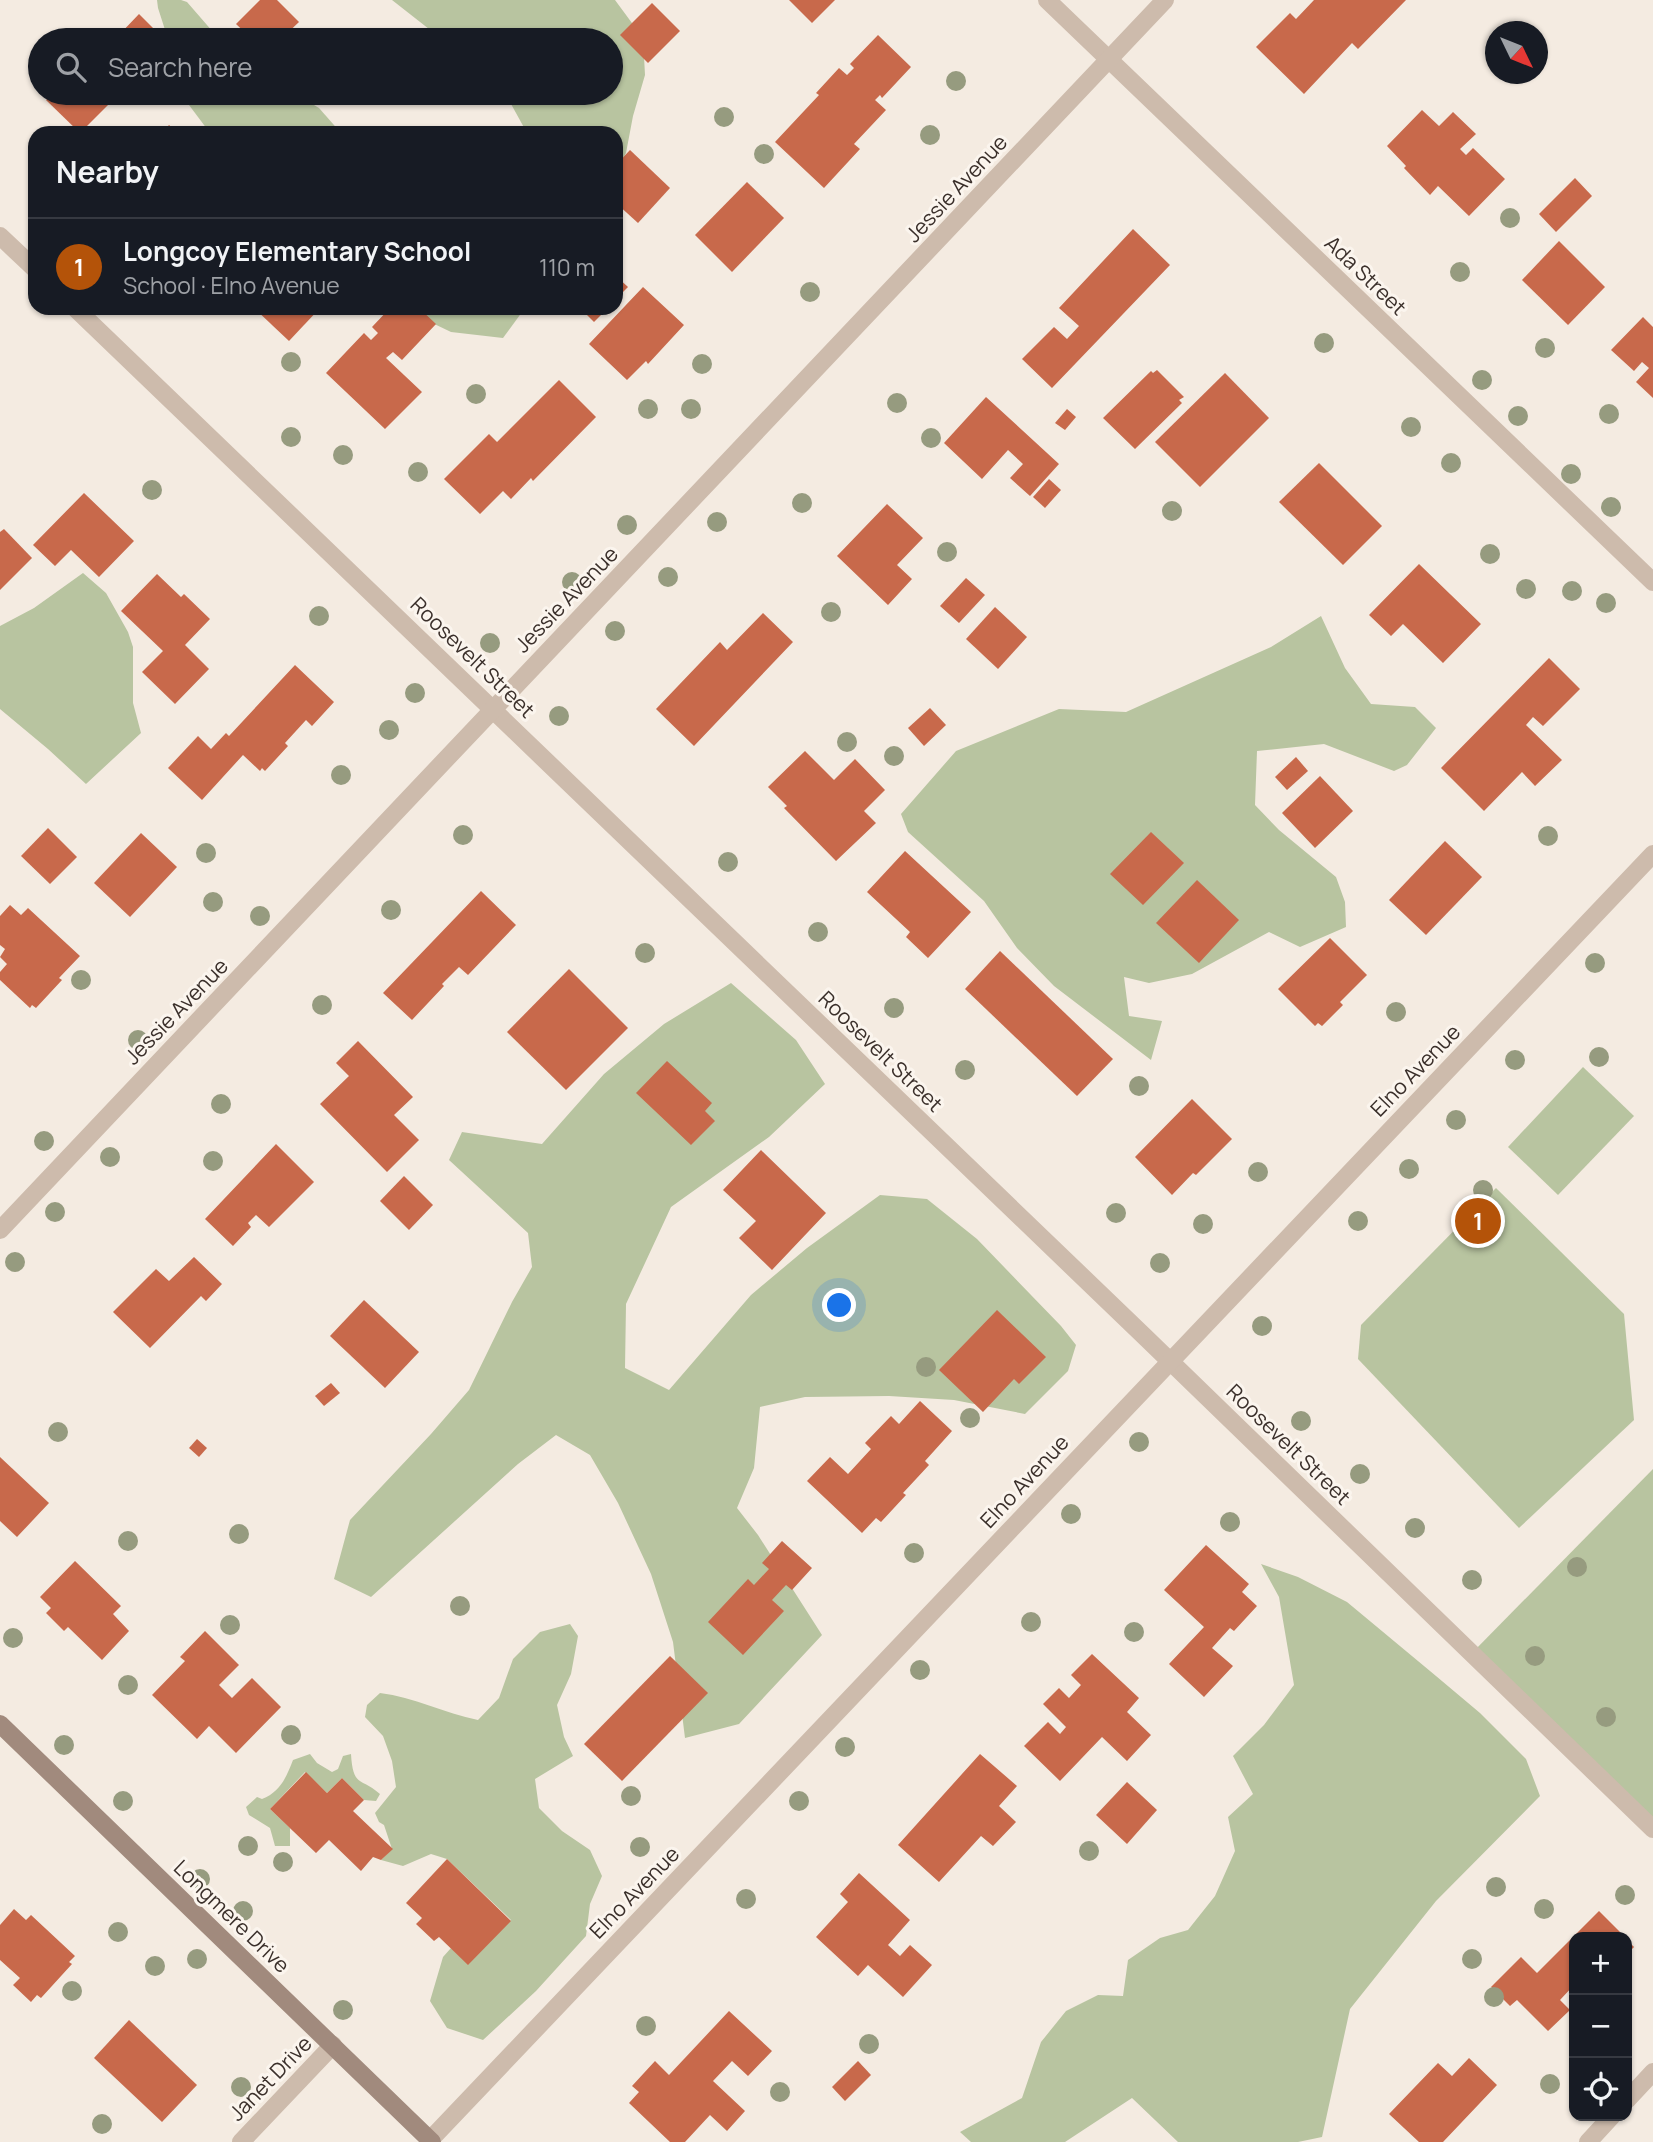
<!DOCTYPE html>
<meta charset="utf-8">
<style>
:root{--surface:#171b24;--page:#20242c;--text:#f1f3f6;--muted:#9ea1a6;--line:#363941;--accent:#b45309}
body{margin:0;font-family:Manrope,sans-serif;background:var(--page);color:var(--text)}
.controls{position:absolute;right:21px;bottom:21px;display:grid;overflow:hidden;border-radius:14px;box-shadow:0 2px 5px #0004}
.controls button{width:63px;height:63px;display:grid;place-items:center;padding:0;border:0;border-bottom:2px solid var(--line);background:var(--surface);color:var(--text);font:35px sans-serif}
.compass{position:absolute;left:1485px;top:21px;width:63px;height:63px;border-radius:50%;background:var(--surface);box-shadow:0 2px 5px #0004;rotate:133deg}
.you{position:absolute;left:840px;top:1306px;width:24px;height:24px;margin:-18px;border:5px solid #fff;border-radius:50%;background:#1a73e8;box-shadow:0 0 0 10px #1a73e833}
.badge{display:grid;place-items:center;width:46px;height:46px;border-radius:50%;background:var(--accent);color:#fff;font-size:23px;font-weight:700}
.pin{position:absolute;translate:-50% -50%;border:4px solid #fff;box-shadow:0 2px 7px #0006}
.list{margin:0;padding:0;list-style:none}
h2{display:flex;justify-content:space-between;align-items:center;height:91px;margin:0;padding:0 28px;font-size:30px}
h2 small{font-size:23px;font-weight:400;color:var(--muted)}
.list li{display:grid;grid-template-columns:46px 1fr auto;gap:21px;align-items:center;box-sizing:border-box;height:98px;padding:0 28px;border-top:2px solid var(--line)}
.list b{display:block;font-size:26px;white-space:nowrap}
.list p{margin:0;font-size:23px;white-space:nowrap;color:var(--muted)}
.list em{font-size:23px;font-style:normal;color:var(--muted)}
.icon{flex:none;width:38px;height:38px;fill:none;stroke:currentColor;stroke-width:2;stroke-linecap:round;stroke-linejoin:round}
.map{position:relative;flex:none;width:1653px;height:2142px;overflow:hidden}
.search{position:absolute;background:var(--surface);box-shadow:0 2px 5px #0004;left:28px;top:28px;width:595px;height:77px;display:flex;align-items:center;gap:18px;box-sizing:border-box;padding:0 24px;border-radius:38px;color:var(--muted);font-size:26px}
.panel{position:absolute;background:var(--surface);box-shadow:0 2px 5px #0004;left:28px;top:126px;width:595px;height:189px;border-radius:21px}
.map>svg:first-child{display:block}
.green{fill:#b8c4a0}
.building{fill:#c8694b}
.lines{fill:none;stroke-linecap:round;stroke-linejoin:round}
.street{stroke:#cdbbac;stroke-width:18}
.secondary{stroke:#a18a7d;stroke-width:18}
.tree{fill:#969b7f}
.labels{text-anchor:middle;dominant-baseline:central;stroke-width:6;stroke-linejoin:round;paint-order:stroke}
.street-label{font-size:21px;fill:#3b302b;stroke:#fbf5ee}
</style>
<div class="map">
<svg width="1653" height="2142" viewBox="0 0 1653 2142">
<rect width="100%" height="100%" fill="#f4ebe1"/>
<g class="green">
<path d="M157 0H181L187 2 220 40H166L167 36 158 8Z"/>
<path d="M392 0H615L643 38 645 75 633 116 626 153 616 171V133H527L505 93H611V40H443Z"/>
<path d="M180 93H294L319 108 341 133H210Z"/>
<path d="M401 308H525L503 338 451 332Z"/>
<path d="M83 573 106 593 128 632 133 647V703L141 733 86 784 48 749 0 709V626L34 608Z"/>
<path d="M1321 616 1345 668 1371 704 1415 707 1436 728 1407 765 1394 771 1324 744 1257 751 1255 805 1279 830 1336 877 1345 902 1346 927 1300 947 1269 932 1192 974 1149 983 1124 977 1129 1016 1162 1021 1151 1060 1054 986 1017 948 984 901 908 832 901 814 956 751 1059 709 1126 712 1271 647Z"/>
<path d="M731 983 796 1040 825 1084 769 1137 671 1207 626 1304 625 1368 669 1390 751 1295 807 1248 880 1195 927 1199 977 1239 1061 1326 1076 1345 1068 1371 1025 1414 954 1400 889 1396 805 1397 760 1407 754 1468 737 1508 758 1535 822 1635 739 1724 685 1738 673 1642 651 1574 618 1503 590 1455 556 1435 518 1464 371 1597 334 1579 350 1520 431 1434 469 1390 512 1302 532 1267 528 1233 449 1160 462 1132 542 1144 604 1074 664 1024Z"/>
<path d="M1583 1067 1634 1116 1558 1195 1508 1147Z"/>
<path d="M1496 1188 1624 1314 1634 1420 1519 1528 1358 1359 1361 1325Z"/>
<path d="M1653 1469V1828L1472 1653Z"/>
<path d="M1261 1564 1298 1577 1347 1602 1436 1676 1480 1713 1526 1759 1540 1796 1436 1901 1350 2009 1322 2137 1298 2142H1178L1132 2098 1065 2142H971L960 2132 1022 2098 1041 2042 1066 2011 1098 1995 1123 1996 1128 1960 1160 1938 1188 1930 1215 1896 1235 1851 1228 1817 1253 1794 1233 1756 1264 1725 1294 1685 1279 1597Z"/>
<path d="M570 1624 578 1636 571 1674 557 1705 564 1737 573 1756 535 1779 539 1808 562 1831 590 1850 602 1876 590 1904 586 1936 536 1991 483 2040 447 2028 430 2001 443 1957 451 1948 468 1964 511 1920 447 1859 431 1854 403 1866 381 1860 392 1849 384 1825 379 1822 375 1813 396 1787 392 1761 383 1736 365 1717 367 1705 380 1693C414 1697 444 1713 478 1720L499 1698 513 1659 540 1632Z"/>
<path d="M310 1754 317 1763 332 1772 338 1769 343 1756 351 1754C353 1788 361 1777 380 1794L376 1801 364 1800 342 1778 327 1793 305 1772 270 1809 290 1828V1846H275L270 1828 249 1815 246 1807 257 1797 262 1799C280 1792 286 1778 293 1760Z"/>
</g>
<g class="building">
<path d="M260 0H277L299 22 280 40H253L236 24Z"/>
<path d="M789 0H835L812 23Z"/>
<path d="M1314 0H1406L1358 49 1352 43 1304 94 1256 47 1290 13 1296 19Z"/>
<path d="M652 3 680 31 648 63 620 35Z"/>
<path d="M139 14 165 40H120L121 39 118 36Z"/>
<path d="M878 35 911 67 882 98 880 95 875 100 886 110 854 144 860 149 824 188 775 142 819 95 816 93 839 68 847 75 854 68 850 64Z"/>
<path d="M54 93H120L80 133 46 100Z"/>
<path d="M1422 110 1439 126 1453 112 1476 134 1460 149 1466 155 1473 148 1505 179 1469 216 1438 186 1430 195 1404 168 1406 166 1387 146Z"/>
<path d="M169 125 178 133H162Z"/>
<path d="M630 150 670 188 638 223 616 203V165Z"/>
<path d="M1575 178 1592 196 1556 232 1539 214Z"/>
<path d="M747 182 784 218 732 272 695 235Z"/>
<path d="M1133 229 1170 265 1052 388 1022 359 1054 327 1067 339 1079 326 1059 308Z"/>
<path d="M1559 241 1605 287 1568 325 1522 280Z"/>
<path d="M616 276 628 287 616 299Z"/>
<path d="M643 287 684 325 648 364 646 361 627 380 589 344Z"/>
<path d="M254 308H320L289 341Z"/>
<path d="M390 308H419L436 324 402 360 393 352 386 358 422 392 385 429 326 373 364 333 371 340 378 333 372 327Z"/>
<path d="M580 308H608L594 322Z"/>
<path d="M1643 317 1653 327V398L1636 382 1649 368 1642 362 1634 371 1611 350Z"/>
<path d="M1157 370 1184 397 1179 400 1182 403 1135 449 1103 418 1151 371 1153 373Z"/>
<path d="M1225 373 1269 418 1200 487 1155 442Z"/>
<path d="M559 380 596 417 533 481 531 478 511 499 503 491 480 514 444 479 489 434 497 442Z"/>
<path d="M986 397 1059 464 1030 496 1010 478 1023 464 1008 450 982 479 944 443Z"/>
<path d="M1067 409 1076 417 1065 430 1055 423Z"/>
<path d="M1319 463 1382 526 1343 565 1279 502Z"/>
<path d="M1049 479 1061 490 1045 508 1033 497Z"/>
<path d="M84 493 134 541 99 577 71 550 55 566 33 545Z"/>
<path d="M887 504 923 538 897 565 912 579 888 605 837 556Z"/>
<path d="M4 529 32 558 0 590V532Z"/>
<path d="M1419 564 1481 624 1443 663 1403 624 1391 636 1369 615Z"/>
<path d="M157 574 181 597 184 594 210 619 185 645 209 669 175 704 142 672 163 651 121 611Z"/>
<path d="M966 578 985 595 959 623 940 606Z"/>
<path d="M995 607 1027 637 998 669 966 639Z"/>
<path d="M763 613 793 642 694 746 656 709 720 642 727 650Z"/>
<path d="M1549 658 1580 689 1543 726 1533 717 1526 725 1562 760 1535 786 1522 772 1484 811 1441 768Z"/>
<path d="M295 665 334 702 312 726 306 720 285 743 288 746 265 771 262 768 260 771 243 755 202 800 168 768 198 736 211 749 226 733 229 736Z"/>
<path d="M930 708 946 725 924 746 908 728Z"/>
<path d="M805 751 834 780 855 759 885 790 864 811 876 823 836 861 784 808 787 806 768 787Z"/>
<path d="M1296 757 1308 771 1287 790 1275 777Z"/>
<path d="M1320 776 1353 811 1315 848 1282 813Z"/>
<path d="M48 828 77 857 50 884 21 856Z"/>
<path d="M1151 832 1184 863 1143 905 1110 874Z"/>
<path d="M141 833 177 867 130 917 94 883Z"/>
<path d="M1445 841 1482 877 1426 935 1389 900Z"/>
<path d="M905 851 971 912 928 958 906 937 910 932 867 892Z"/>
<path d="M1197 880 1239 920 1199 963 1156 923Z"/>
<path d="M481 891 516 925 468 975 459 967 442 984 444 986 412 1020 383 993Z"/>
<path d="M10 905 21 915 28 908 80 956 59 978 62 980 36 1008 32 1005 30 1008 0 980V972L7 964 0 957 5 949 0 945V916Z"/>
<path d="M1330 938 1367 975 1340 1002 1343 1005 1322 1026 1318 1023 1315 1026 1278 989Z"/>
<path d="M1000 951 1113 1059 1077 1096 965 989Z"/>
<path d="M569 969 628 1028 566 1090 507 1032Z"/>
<path d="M358 1041 413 1097 394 1115 419 1140 387 1172 320 1104 349 1076 336 1063Z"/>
<path d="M667 1061 712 1103 705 1111 715 1121 691 1145 636 1093Z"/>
<path d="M1192 1099 1232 1139 1196 1175 1193 1173 1172 1195 1135 1157Z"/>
<path d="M276 1144 314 1182 269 1227 256 1215 248 1223 251 1227 233 1246 205 1219Z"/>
<path d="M761 1150 826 1213 772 1270 739 1238 756 1221 723 1190Z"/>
<path d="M404 1176 433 1205 409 1230 380 1201Z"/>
<path d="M194 1257 222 1284 206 1301 201 1296 150 1348 113 1312 156 1269 169 1281Z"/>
<path d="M364 1300 419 1352 385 1388 330 1336Z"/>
<path d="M997 1310 1046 1357 1019 1384 1014 1379 983 1412 939 1370Z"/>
<path d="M331 1383 340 1393 324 1406 315 1396Z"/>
<path d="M920 1401 952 1431 925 1461 929 1465 903 1493 906 1495 881 1522 876 1518 862 1533 807 1481 830 1457 848 1474 871 1449 865 1443 891 1416 899 1424Z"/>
<path d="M197 1439 207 1448 199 1457 189 1448Z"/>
<path d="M0 1457 49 1503 17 1537 0 1521Z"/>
<path d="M782 1541 812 1568 792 1590 786 1585 772 1600 784 1611 743 1655 708 1622 748 1579 754 1585 769 1569 762 1563Z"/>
<path d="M1206 1545 1249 1584 1242 1592 1257 1606 1234 1631 1230 1628 1212 1648 1233 1666 1204 1697 1169 1664 1204 1627 1164 1590Z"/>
<path d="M75 1561 121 1606 113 1614 129 1631 102 1660 68 1627 64 1631 46 1613 51 1608 40 1597Z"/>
<path d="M205 1631 239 1665 219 1685 232 1698 252 1678 281 1707 236 1753 209 1726 197 1739 152 1695 185 1661 180 1657Z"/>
<path d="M1092 1654 1139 1698 1127 1712 1151 1735 1127 1761 1102 1737 1060 1781 1024 1746 1048 1722 1060 1734 1066 1727 1043 1704 1059 1688 1069 1698 1081 1685 1071 1675Z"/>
<path d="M670 1656 708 1693 622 1781 584 1744Z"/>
<path d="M980 1754 1017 1786 999 1806 1016 1822 993 1846 981 1836 939 1882 898 1845Z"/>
<path d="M306 1772 327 1793 342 1778 364 1800 353 1811 393 1849 381 1860 373 1857 361 1871 329 1840 316 1853 270 1809Z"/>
<path d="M1127 1782 1157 1810 1127 1844 1096 1815Z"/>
<path d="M447 1859 511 1921 468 1965 439 1937 434 1941 416 1924 422 1918 406 1903Z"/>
<path d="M859 1873 910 1920 888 1945 900 1956 910 1945 932 1965 903 1997 868 1965 858 1976 816 1937 848 1902 840 1894Z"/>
<path d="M14 1909 26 1920 31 1915 75 1956 69 1962 72 1964 41 1998 37 1995 31 2002 13 1985 20 1978 0 1960V1925Z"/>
<path d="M1599 1911 1625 1937H1574V1985L1560 2000 1570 2010 1548 2031 1517 2000 1510 2006 1491 1987 1521 1957 1537 1973Z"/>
<path d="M1627 1940 1634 1947 1627 1954Z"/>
<path d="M729 2011 772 2051 748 2076 732 2061 713 2081 745 2111 727 2131 710 2115 685 2142H670L629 2103 639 2092 632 2086 655 2061 669 2075Z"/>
<path d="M129 2020 197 2085 162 2122 94 2058Z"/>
<path d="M1469 2058 1497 2085 1443 2142H1419L1389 2114 1438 2063 1452 2076Z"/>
<path d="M858 2061 871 2075 845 2101 832 2087Z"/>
</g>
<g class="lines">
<g class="street">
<path d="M1047 0 1653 582"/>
<path d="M0 236 35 269"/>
<path d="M75 308 1143 1335 1653 1829"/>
<path d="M0 1230 1165 0"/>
<path d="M1627 2100 1653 2072"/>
<path d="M430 2140 1653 854"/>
<path d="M241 2142 333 2045"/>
<path d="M1588 2142 1612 2116"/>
</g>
<path class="secondary" d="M0 1724 432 2142"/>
</g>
<g class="tree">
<circle cx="956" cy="81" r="10"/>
<circle cx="724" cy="117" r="10"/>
<circle cx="930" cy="135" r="10"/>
<circle cx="764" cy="154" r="10"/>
<circle cx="1510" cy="218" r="10"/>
<circle cx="1460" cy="272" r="10"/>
<circle cx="810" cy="292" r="10"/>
<circle cx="1324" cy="343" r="10"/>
<circle cx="1545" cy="348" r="10"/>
<circle cx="291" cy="362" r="10"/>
<circle cx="702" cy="364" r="10"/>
<circle cx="1482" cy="380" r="10"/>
<circle cx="476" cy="394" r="10"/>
<circle cx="897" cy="403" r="10"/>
<circle cx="648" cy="409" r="10"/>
<circle cx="691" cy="409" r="10"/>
<circle cx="1609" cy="414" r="10"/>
<circle cx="1518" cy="416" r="10"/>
<circle cx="1411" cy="427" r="10"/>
<circle cx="291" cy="437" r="10"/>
<circle cx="931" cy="438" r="10"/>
<circle cx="343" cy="455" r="10"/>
<circle cx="1451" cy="463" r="10"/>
<circle cx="418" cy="472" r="10"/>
<circle cx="1571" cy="474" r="10"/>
<circle cx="152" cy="490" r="10"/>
<circle cx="802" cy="503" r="10"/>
<circle cx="1611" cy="507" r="10"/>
<circle cx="1172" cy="511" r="10"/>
<circle cx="717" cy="522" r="10"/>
<circle cx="627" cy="525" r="10"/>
<circle cx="947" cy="552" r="10"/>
<circle cx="1490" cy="554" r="10"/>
<circle cx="668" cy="577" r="10"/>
<circle cx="572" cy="582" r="10"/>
<circle cx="1526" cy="589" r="10"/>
<circle cx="1572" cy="591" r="10"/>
<circle cx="1606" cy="603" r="10"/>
<circle cx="831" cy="612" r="10"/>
<circle cx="319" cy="616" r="10"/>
<circle cx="615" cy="631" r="10"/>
<circle cx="490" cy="643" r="10"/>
<circle cx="415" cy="693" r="10"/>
<circle cx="559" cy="716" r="10"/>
<circle cx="389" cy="730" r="10"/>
<circle cx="847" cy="742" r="10"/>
<circle cx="894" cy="756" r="10"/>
<circle cx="341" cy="775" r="10"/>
<circle cx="463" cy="835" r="10"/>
<circle cx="1548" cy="836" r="10"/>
<circle cx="206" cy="853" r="10"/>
<circle cx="728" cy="862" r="10"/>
<circle cx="213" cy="902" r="10"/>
<circle cx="391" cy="910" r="10"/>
<circle cx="260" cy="916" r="10"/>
<circle cx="818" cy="932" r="10"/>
<circle cx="645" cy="953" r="10"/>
<circle cx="1595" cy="963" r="10"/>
<circle cx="81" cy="980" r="10"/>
<circle cx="322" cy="1005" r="10"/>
<circle cx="894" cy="1008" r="10"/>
<circle cx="1396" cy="1012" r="10"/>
<circle cx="138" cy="1040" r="10"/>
<circle cx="1599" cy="1057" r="10"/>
<circle cx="1515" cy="1060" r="10"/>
<circle cx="965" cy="1070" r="10"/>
<circle cx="1139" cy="1086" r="10"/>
<circle cx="221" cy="1104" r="10"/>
<circle cx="1456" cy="1120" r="10"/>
<circle cx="44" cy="1141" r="10"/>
<circle cx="110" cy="1157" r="10"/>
<circle cx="213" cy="1161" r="10"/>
<circle cx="1409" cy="1169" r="10"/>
<circle cx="1258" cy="1172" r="10"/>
<circle cx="1483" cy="1190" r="10"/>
<circle cx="55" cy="1212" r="10"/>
<circle cx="1116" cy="1213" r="10"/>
<circle cx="1358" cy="1221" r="10"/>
<circle cx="1203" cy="1224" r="10"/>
<circle cx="15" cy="1262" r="10"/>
<circle cx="1160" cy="1263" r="10"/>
<circle cx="1262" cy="1326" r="10"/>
<circle cx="926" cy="1367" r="10"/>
<circle cx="970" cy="1418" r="10"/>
<circle cx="1301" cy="1421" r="10"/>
<circle cx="58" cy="1432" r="10"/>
<circle cx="1139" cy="1442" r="10"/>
<circle cx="1360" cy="1474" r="10"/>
<circle cx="1071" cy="1514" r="10"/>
<circle cx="1230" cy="1522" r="10"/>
<circle cx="1415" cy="1528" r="10"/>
<circle cx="239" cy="1534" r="10"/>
<circle cx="128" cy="1541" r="10"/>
<circle cx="914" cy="1553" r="10"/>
<circle cx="1577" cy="1567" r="10"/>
<circle cx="1472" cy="1580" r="10"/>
<circle cx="460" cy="1606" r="10"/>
<circle cx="1031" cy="1622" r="10"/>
<circle cx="230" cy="1625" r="10"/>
<circle cx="1134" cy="1632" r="10"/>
<circle cx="13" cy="1638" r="10"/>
<circle cx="1535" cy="1656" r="10"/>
<circle cx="920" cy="1670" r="10"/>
<circle cx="128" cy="1685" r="10"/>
<circle cx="1606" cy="1717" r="10"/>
<circle cx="291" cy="1735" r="10"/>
<circle cx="64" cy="1745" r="10"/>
<circle cx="845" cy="1747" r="10"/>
<circle cx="631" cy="1796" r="10"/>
<circle cx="123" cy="1801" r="10"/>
<circle cx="799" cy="1801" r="10"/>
<circle cx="248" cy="1846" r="10"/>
<circle cx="640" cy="1847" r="10"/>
<circle cx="1089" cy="1851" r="10"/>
<circle cx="283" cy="1862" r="10"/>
<circle cx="200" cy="1879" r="10"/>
<circle cx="1496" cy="1887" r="10"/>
<circle cx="1625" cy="1895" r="10"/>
<circle cx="746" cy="1899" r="10"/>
<circle cx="1544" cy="1909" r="10"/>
<circle cx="243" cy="1911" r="10"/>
<circle cx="118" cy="1932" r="10"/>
<circle cx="197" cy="1959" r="10"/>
<circle cx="1472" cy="1959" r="10"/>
<circle cx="155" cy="1966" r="10"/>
<circle cx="72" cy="1991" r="10"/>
<circle cx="1494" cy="1997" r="10"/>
<circle cx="343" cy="2010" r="10"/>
<circle cx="646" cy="2026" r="10"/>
<circle cx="869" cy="2044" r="10"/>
<circle cx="1550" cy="2084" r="10"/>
<circle cx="241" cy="2087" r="10"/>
<circle cx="780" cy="2092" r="10"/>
<circle cx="102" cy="2124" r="10"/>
</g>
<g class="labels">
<g class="street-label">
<text transform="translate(956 188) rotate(-47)">Jessie Avenue</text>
<text transform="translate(1366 275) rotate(44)">Ada Street</text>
<text transform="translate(566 599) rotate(-46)">Jessie Avenue</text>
<text transform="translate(473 657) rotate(44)">Roosevelt Street</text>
<text transform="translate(176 1011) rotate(-46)">Jessie Avenue</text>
<text transform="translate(881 1051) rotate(44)">Roosevelt Street</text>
<text transform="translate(1415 1070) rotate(-46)">Elno Avenue</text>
<text transform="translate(1289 1444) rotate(44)">Roosevelt Street</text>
<text transform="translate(1024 1481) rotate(-47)">Elno Avenue</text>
<text transform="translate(634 1892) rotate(-46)">Elno Avenue</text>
<text transform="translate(232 1916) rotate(44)">Longmere Drive</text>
<text transform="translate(270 2078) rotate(-46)">Janet Drive</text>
</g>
</g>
</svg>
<div class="controls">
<button>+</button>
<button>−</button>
<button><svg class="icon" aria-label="locate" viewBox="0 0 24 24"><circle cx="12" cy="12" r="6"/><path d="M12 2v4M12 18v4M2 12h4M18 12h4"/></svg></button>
</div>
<svg class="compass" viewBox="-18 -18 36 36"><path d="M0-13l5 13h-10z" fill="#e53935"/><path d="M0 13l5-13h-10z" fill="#9ea1a6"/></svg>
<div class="you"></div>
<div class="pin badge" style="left:1478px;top:1221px">1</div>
<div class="search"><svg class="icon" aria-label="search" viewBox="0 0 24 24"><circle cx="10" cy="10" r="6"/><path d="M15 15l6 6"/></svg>Search here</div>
<section class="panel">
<h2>Nearby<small></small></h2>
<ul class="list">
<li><span class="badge">1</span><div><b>Longcoy Elementary School</b><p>School · Elno Avenue</p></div><em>110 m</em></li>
</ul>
</section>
</div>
